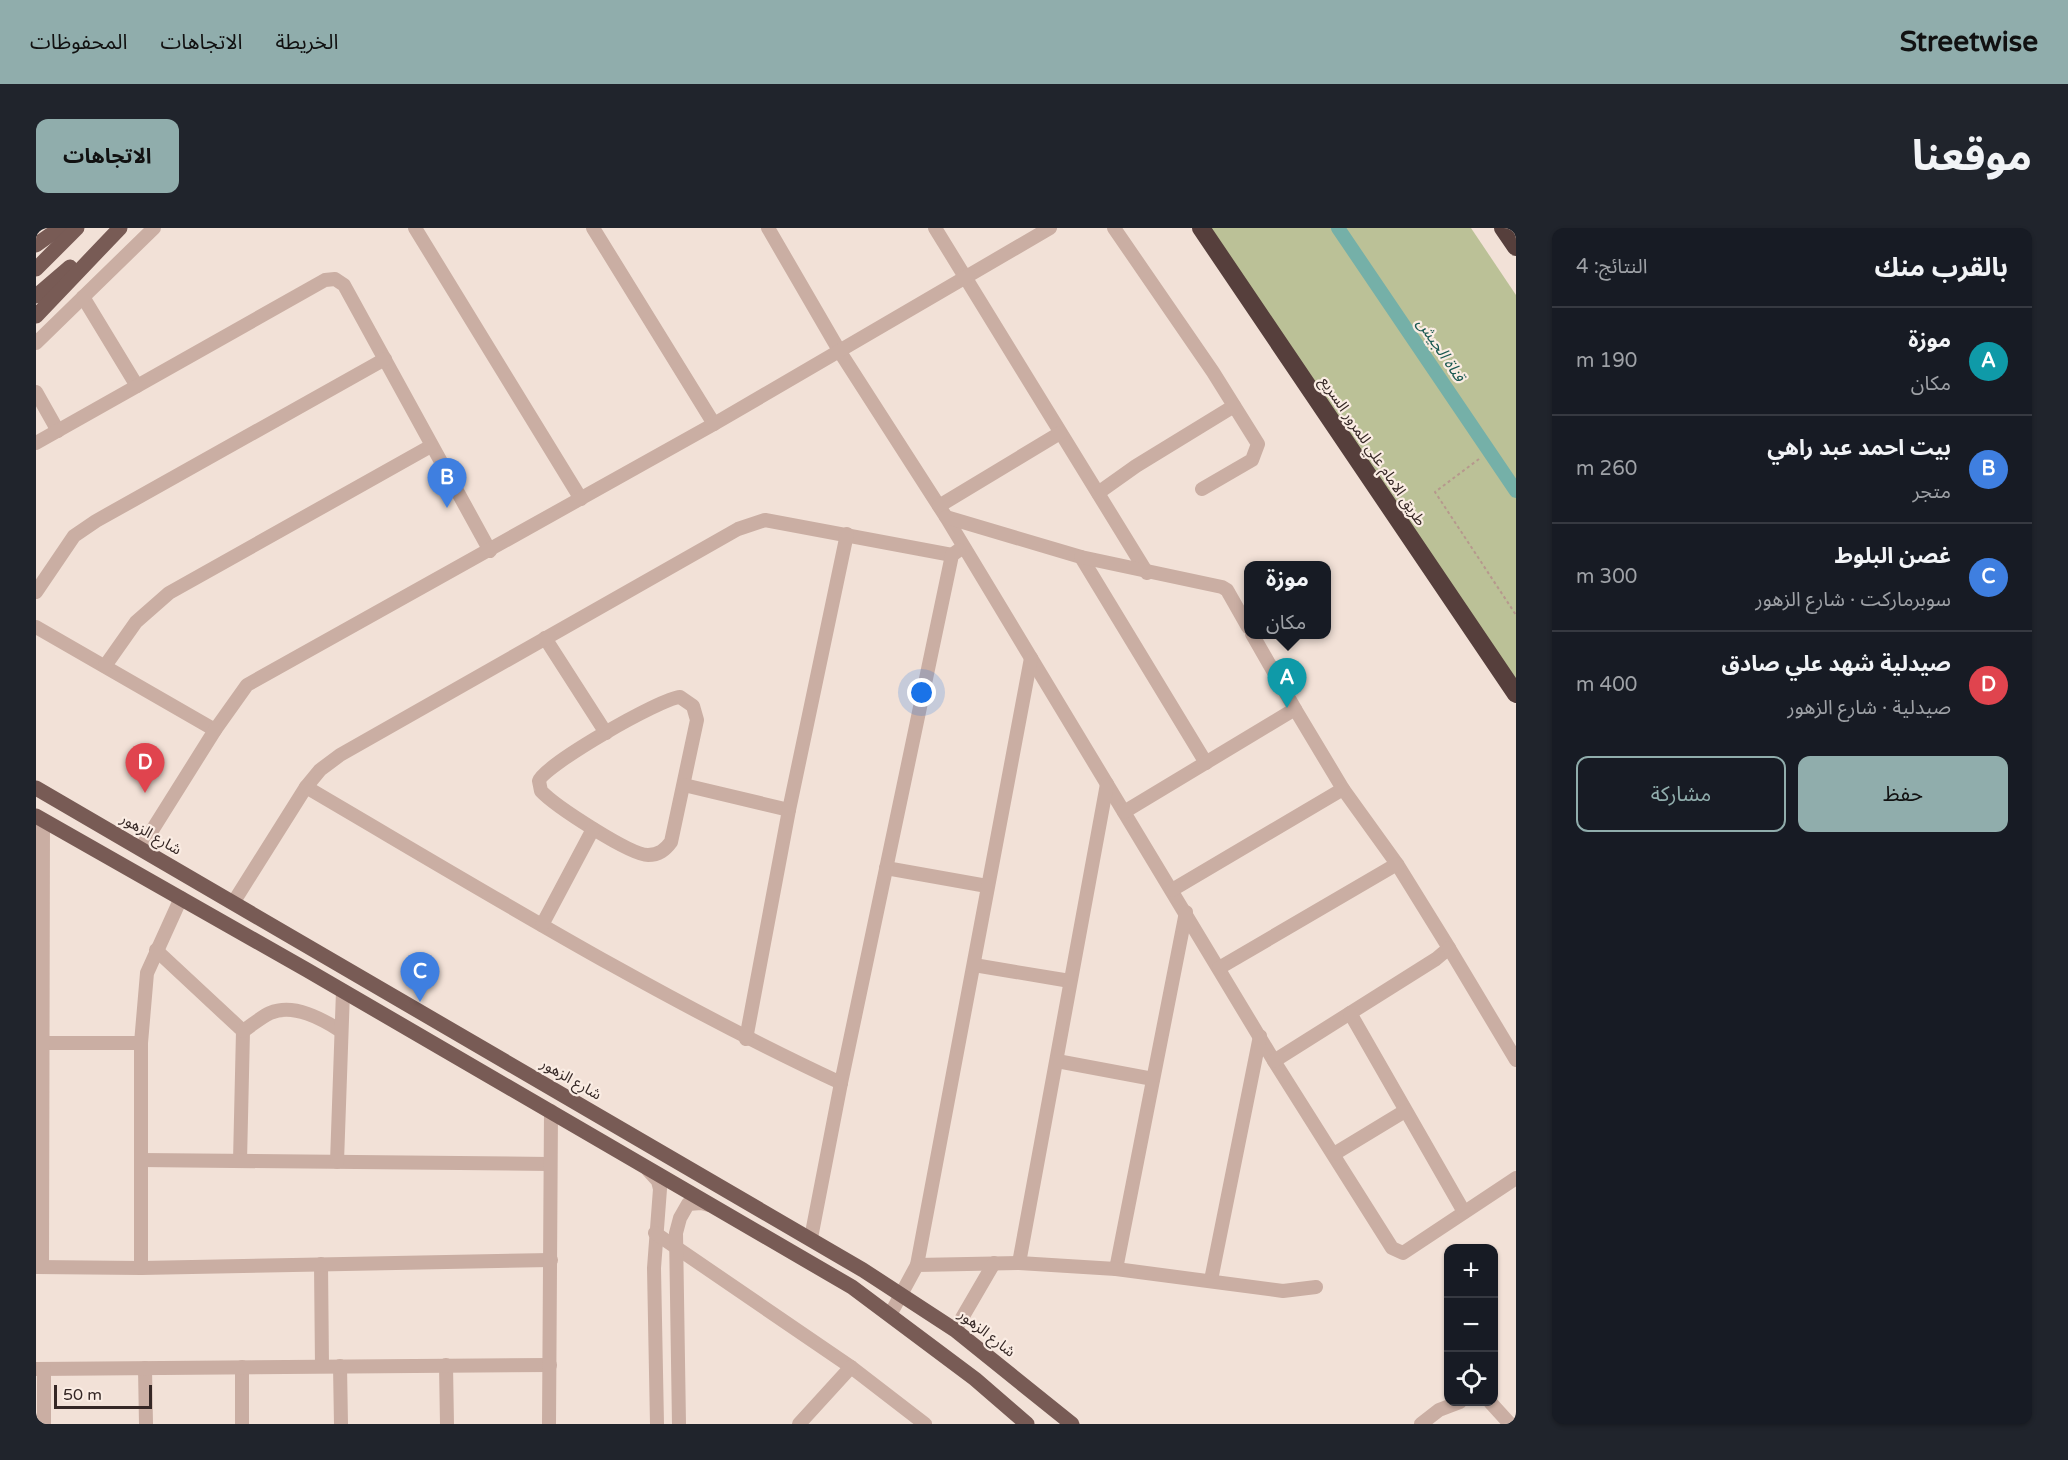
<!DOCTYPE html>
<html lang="ar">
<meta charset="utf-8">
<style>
:root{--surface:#171b24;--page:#20242c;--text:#f1f3f6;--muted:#9ea1a6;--line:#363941;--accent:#90adac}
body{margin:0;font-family:"Varela Round","Noto Sans Arabic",sans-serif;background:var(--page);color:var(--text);direction:rtl}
.controls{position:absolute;right:18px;bottom:18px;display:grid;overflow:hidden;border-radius:12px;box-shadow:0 2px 4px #0004}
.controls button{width:54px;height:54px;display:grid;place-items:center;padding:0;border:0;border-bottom:2px solid var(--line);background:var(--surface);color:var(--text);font:30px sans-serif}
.scale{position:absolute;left:18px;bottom:15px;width:98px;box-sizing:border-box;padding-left:6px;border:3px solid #352725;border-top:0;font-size:16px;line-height:21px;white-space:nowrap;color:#352725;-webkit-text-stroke:4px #faece3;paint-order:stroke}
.you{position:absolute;left:886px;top:465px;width:21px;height:21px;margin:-15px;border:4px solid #fff;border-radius:50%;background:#1a73e8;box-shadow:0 0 0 9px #1a73e833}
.badge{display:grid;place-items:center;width:39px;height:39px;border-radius:50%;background:var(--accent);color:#fff;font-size:20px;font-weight:700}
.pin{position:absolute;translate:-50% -50px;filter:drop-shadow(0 2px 3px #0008)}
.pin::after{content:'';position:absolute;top:32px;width:21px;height:18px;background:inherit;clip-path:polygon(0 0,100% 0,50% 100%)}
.popup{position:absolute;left:1208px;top:333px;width:87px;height:78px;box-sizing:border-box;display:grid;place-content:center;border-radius:12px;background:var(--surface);filter:drop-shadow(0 2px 4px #0005);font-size:20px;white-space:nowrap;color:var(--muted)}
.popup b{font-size:22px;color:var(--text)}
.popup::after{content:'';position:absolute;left:50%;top:100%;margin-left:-12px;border:12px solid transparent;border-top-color:var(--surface)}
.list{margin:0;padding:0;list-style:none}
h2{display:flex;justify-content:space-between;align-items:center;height:78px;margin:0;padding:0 24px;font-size:26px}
h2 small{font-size:20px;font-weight:400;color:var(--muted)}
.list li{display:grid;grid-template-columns:39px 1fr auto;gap:18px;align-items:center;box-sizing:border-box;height:108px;padding:0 24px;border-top:2px solid var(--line)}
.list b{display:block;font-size:22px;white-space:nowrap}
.list p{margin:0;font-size:20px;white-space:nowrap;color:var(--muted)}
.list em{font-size:20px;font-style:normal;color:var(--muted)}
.actions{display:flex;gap:12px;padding:18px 24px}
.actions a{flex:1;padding:14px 0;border:2px solid var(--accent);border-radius:12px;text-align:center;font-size:21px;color:var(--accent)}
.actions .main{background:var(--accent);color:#111}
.icon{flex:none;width:33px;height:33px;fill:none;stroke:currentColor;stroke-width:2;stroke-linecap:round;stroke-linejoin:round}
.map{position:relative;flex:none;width:1480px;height:1196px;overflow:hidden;direction:ltr;border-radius:12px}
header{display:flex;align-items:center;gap:36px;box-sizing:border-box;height:84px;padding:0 30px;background:var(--accent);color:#111}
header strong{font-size:28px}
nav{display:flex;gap:33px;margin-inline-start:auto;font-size:21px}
.intro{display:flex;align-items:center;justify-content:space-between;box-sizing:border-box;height:144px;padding:0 36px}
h1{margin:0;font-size:42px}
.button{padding:15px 27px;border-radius:12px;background:var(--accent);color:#111;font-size:21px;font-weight:700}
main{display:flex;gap:36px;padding:0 36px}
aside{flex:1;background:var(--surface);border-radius:12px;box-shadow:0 2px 4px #0004}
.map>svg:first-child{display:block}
.grass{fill:#bbc197}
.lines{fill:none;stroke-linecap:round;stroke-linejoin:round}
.canal{stroke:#75b0a8;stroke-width:14}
.path{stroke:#b6988d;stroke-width:2;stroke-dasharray:3 3;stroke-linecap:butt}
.minor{stroke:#caaea3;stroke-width:14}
.major{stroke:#785b55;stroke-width:15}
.highway{stroke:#563f3c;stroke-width:18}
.labels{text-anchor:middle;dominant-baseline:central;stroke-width:4.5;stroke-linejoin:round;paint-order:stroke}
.street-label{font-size:15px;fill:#352725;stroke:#faece3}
.water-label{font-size:16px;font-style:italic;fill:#195851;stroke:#faece3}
</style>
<header>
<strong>Streetwise</strong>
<nav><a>الخريطة</a><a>الاتجاهات</a><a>المحفوظات</a></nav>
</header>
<div class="intro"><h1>موقعنا</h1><a class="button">الاتجاهات</a></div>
<main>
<aside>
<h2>بالقرب منك<small>النتائج: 4</small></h2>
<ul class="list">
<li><span class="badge" style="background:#0f9aa8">A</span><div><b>موزة</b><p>مكان</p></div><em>190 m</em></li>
<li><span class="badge" style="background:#3f7fe0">B</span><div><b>بيت احمد عبد راهي</b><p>متجر</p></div><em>260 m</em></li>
<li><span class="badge" style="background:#3f7fe0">C</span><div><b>غصن البلوط</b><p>سوبرماركت · شارع الزهور</p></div><em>300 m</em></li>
<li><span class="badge" style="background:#e0444e">D</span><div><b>صيدلية شهد علي صادق</b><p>صيدلية · شارع الزهور</p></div><em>400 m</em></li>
</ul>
<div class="actions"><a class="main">حفظ</a><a>مشاركة</a></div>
</aside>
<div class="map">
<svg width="1480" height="1196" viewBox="0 0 1480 1196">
<rect width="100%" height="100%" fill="#f2e1d7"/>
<path class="grass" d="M1171 0H1435L1480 67V457Z"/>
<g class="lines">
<path class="canal" d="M1302 0 1480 263"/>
<path class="path" d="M1443 231 1399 264 1480 387"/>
<g class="minor">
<path d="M379 0 545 271"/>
<path d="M557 0 678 196"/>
<path d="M732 0 804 124 910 289 1238 833 1356 1020 1367 1025 1480 950"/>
<path d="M899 0 1111 345"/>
<path d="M1078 0 1177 144 1222 216 1216 232 1166 261"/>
<path d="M47 69 101 158"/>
<path d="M0 115 118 0"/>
<path d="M0 164 22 203"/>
<path d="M0 215 289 52 299 51 308 57 454 323"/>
<path d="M1062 265 1100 238 1198 178"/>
<path d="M903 278 1024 205"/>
<path d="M910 289 1045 329 1170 535"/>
<path d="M1045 329 1186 359 1191 362 1212 399"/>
<path d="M0 364 38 308 60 293 349 131"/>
<path d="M0 399 179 502"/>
<path d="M1216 406 1259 481"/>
<path d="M509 410 570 505"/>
<path d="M69 438 100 394 133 365 395 218"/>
<path d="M644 469 657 478 661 492 635 614C629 622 623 627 612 627 594 627 519 578 505 563L503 553C508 537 625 470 644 469Z"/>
<path d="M648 557 753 582"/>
<path d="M270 559C446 662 620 769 805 855"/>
<path d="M1088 584 1259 481 1307 561"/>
<path d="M105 620 179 502 211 457 678 196 1014 0"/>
<path d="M850 640 951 658"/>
<path d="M1136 662 1307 561 1361 636 1413 720 1400 731 1238 833"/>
<path d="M197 675 270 559 284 542 304 527 702 301 729 292 916 327"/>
<path d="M506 697 557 601"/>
<path d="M1413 720 1480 832"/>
<path d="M120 722 207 803 204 933"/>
<path d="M938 737 1034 753"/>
<path d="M1183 740 1361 636"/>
<path d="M1314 785 1428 984"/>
<path d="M207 803C215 798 225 789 234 785 258 775 286 791 305 803"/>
<path d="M710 811 753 582 811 306"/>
<path d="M0 815H105"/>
<path d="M1021 833 1117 851"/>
<path d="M1298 926 1369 883"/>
<path d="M105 932 514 936"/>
<path d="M301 934 307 763"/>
<path d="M612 942 622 953 624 961 618 1040 621 1196"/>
<path d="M619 1005 815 1139 889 1196"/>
<path d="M775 1010 805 855 916 327 923 322"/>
<path d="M983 1035 1071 556"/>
<path d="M285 1036 286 1138"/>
<path d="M881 1037 995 430"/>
<path d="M0 1039 105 1040 515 1032"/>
<path d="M6 1039 7 592"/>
<path d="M105 1040V815L111 745 145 670"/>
<path d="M1080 1041 1150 684"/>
<path d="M1175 1052 1224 808"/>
<path d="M854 1087 881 1037 983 1035 1080 1041 1247 1063 1280 1059"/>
<path d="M919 1102 958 1035"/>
<path d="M410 1137 411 1196"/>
<path d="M304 1138 305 1196"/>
<path d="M206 1139V1196"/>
<path d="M109 1140 110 1196"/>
<path d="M0 1141 514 1137"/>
<path d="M8 1141V1196"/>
<path d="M1454 1174 1474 1196"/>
<path d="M513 1196 515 883"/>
<path d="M643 1196 640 1005 644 990 652 976 665 975 673 977"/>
<path d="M763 1196 815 1139"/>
<path d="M1385 1196 1403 1182 1424 1174"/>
</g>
<g class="major">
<path d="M0 17 24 0"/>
<path d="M0 41 41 0"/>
<path d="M0 68 34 39"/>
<path d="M0 88 84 0"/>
<path d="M0 560 827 1042 919 1102 1036 1196"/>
<path d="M0 588 271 742 816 1059 939 1151 991 1196"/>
</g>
<g class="highway">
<path d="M1165 0 1480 466"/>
<path d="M1467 0 1480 19"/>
</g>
</g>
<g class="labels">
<g class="street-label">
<text transform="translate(1337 223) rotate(56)">طريق الامام علي للمرور السريع</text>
<text transform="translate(115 606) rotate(30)">شارع الزهور</text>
<text transform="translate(535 851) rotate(30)">شارع الزهور</text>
<text transform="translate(951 1105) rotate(38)">شارع الزهور</text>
</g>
<g class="water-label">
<text transform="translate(1405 122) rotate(56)">قناة الجيش</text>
</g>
</g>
</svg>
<div class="controls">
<button>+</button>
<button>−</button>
<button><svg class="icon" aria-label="locate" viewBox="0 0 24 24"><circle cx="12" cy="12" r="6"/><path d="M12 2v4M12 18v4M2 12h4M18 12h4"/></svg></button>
</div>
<div class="scale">50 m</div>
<div class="you"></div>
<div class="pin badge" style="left:1251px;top:480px;background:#0f9aa8">A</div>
<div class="popup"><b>موزة</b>مكان</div>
<div class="pin badge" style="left:411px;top:280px;background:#3f7fe0">B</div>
<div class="pin badge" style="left:384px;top:774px;background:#3f7fe0">C</div>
<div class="pin badge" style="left:109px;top:565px;background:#e0444e">D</div>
</div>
</main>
